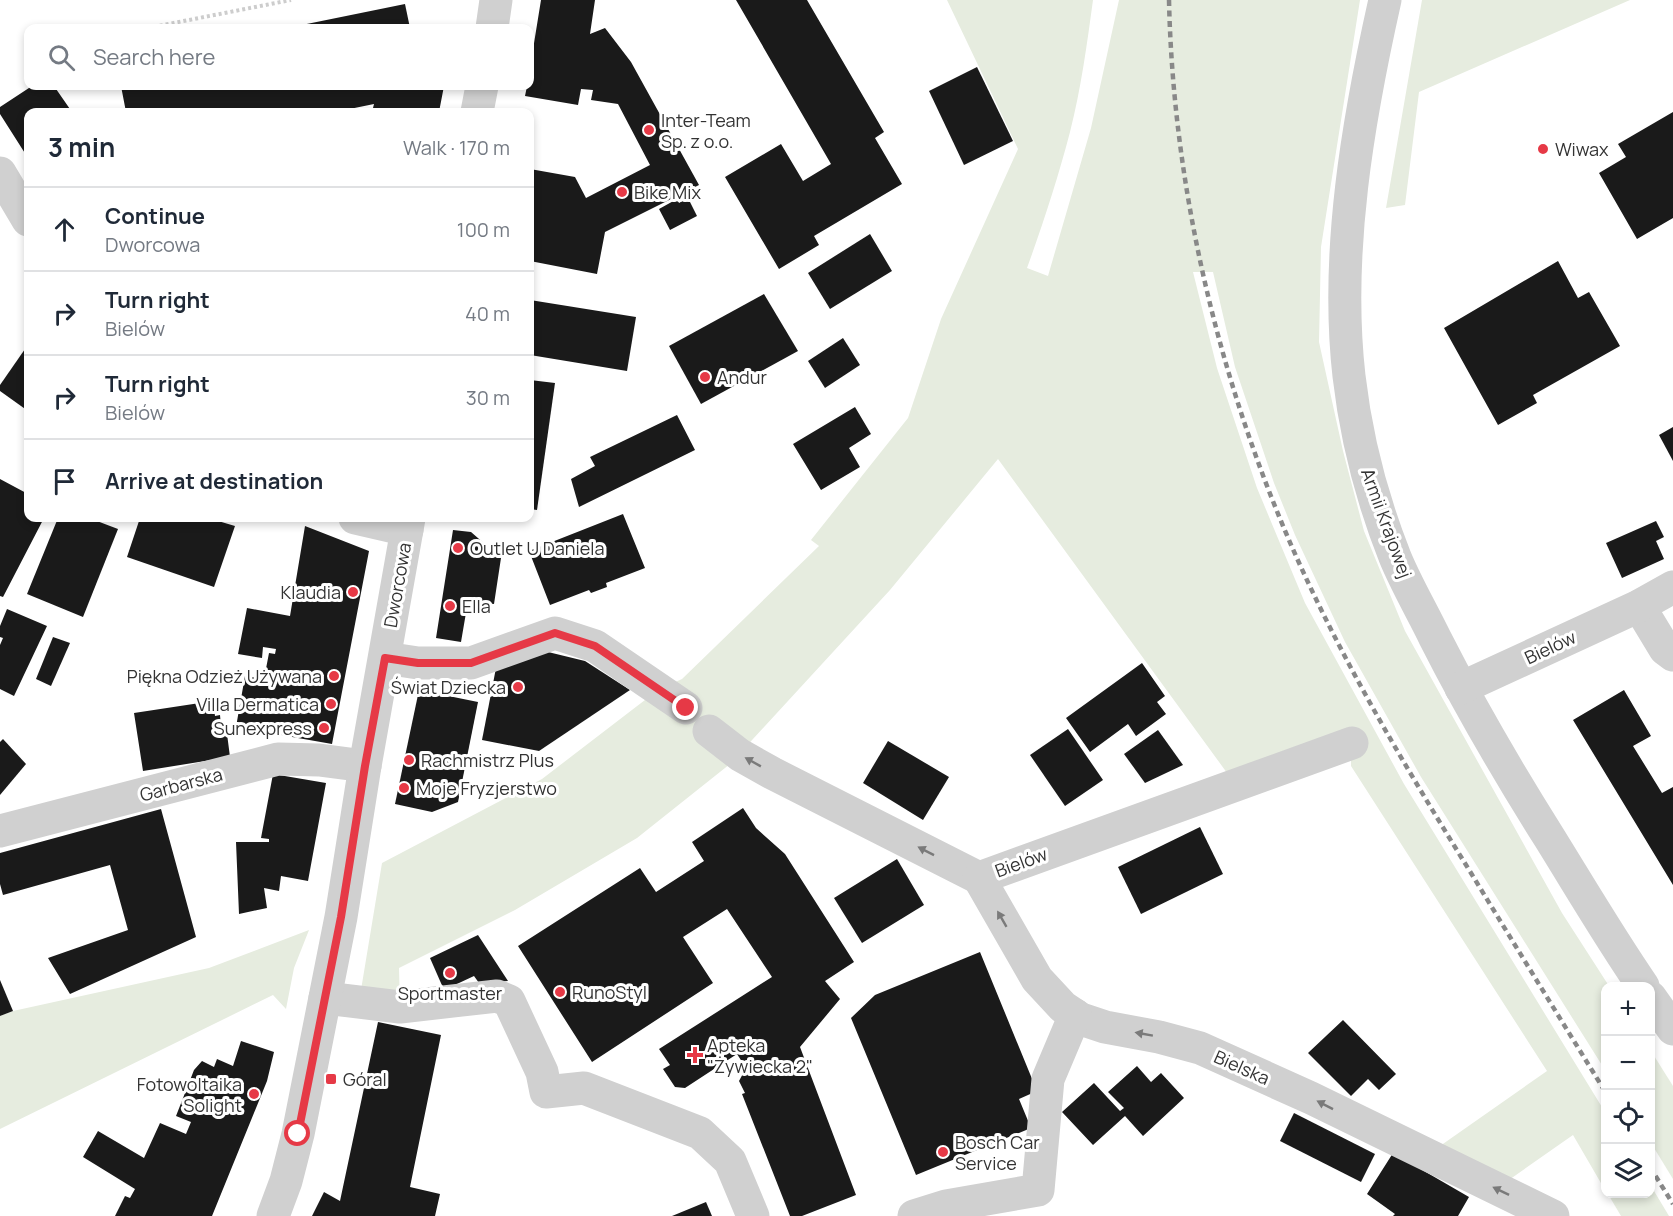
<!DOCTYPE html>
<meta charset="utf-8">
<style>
:root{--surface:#fff;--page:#f2f2f3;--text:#1f2937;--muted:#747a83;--line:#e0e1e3}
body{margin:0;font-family:Manrope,sans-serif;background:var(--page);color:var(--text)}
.controls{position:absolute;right:18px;bottom:18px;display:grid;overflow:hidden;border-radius:12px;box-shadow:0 3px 9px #0003}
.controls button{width:54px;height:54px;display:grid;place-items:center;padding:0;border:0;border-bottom:2px solid var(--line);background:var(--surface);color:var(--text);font:30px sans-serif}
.stop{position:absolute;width:18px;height:18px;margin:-14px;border:4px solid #e63946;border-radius:50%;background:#fff}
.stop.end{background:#e63946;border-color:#fff;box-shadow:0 2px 6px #0008}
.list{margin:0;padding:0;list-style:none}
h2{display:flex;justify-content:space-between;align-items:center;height:78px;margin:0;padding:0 24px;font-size:26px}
h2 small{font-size:20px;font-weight:400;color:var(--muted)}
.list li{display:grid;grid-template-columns:39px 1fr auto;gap:18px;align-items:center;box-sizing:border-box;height:84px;padding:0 24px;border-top:2px solid var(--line)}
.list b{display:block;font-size:22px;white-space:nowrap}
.list p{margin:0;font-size:20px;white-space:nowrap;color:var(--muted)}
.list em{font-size:20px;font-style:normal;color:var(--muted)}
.icon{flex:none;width:33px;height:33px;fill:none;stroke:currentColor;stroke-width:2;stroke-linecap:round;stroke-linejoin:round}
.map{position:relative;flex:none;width:1673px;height:1216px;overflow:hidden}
.search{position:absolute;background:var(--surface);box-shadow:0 3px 9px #0003;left:24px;top:24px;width:510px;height:66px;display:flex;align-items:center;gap:15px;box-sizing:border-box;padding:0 21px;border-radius:12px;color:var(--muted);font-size:22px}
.panel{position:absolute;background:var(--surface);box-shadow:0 3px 9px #0003;left:24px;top:108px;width:510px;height:414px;border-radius:12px}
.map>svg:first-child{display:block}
.green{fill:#e6ecdf}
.building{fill:#1a1a1a}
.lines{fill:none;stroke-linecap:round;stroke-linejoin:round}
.path{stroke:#cdcdcd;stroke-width:4;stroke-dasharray:3 3;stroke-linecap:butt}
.minor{stroke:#d0d0d0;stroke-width:33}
.rail{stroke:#888;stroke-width:4.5;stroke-dasharray:6 4.5;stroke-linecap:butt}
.oneway{fill:#7a7a7a}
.route{stroke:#e63946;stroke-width:8}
.poi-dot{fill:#e63946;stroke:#fff;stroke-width:2}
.labels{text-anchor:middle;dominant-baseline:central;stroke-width:6;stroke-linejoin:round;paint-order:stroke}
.poi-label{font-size:18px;fill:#333;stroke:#fff;text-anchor:start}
.street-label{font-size:18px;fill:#333;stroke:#fff}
</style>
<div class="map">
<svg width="1673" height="1216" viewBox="0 0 1673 1216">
<rect width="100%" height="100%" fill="#fff"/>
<g class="green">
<path d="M947 0H1093C1087 44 1081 89 1070 132 1058 178 1043 224 1027 268L1048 276 1091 128 1119 0H1360L1321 247 1319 342 1343 451 1364 531 1405 631 1562 913 1609 986H1606L1605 1070 1421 777 1345 642 1295 535 1274 483 1235 367 1213 272H1193L1217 368 1257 488 1305 603 1404 784 1605 1112V1190L1573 1135 1506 1182 1440 1146 1547 1071 1351 766V728L1230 777 998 459 890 590 730 764 637 838 515 910 399 968 400 1007 359 1002 382 863 542 779 658 690 682 679 819 546 811 540 908 418 941 319 1018 149Z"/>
<path d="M1422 0H1630L1419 92 1405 205 1386 208Z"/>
<path d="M309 930 294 968 286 1009 273 995 0 1129V1016L13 1011 209 968Z"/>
<path d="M1651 1051 1673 1086V1179L1651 1143Z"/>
<path d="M1651 1186 1669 1216H1621L1608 1194H1650Z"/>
</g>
<g class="building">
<path d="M541 0H595L590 34 605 28 631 62 699 185 605 232 597 274 530 261V169L575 177 586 198 650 165 618 104 591 100 593 90 581 89 578 105 525 96 527 86H530V68Z"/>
<path d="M736 0H807L884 132 875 138 902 184 814 236 819 245 779 269 725 177 781 144 803 181 831 164Z"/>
<path d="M405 4 410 28H292V27Z"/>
<path d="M977 67 1013 141 964 165 929 91Z"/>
<path d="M32 86H54L72 112H28V158L0 114V107Z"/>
<path d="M121 86H444L439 112H372L374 104 335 112H126Z"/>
<path d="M1673 112V218L1637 239 1599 173 1626 157 1618 144Z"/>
<path d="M688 198 697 216 670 230 659 209 677 199 679 203Z"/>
<path d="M870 234 892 271 830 309 808 273Z"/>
<path d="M1558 261 1578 298 1589 292 1620 346 1533 395 1537 403 1498 425 1444 328Z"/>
<path d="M764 294 798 351 701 404 669 346Z"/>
<path d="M530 300 636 317 627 371 530 355Z"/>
<path d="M843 338 860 365 825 388 808 361Z"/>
<path d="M25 349 28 351V411L0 391V385Z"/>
<path d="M530 380 555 383 537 510 530 509Z"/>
<path d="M855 407 871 434 849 448 860 467 821 490 793 444Z"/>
<path d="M677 415 695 450 579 507 571 479 595 466 590 457Z"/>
<path d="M1673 427V461L1659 435Z"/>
<path d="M0 479 28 494V518H44L3 597 0 596Z"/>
<path d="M623 514 645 568 606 583 607 587 591 593 589 590 550 605 529 551Z"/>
<path d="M58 518H89L118 529 83 617 27 594Z"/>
<path d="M140 518H208L235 526 214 587 127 557Z"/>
<path d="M1656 521 1664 537 1656 541 1664 559 1622 578 1606 543Z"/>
<path d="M305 526 369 551 332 744 236 727 245 676 264 679 269 653 275 654 276 649 263 647 262 658 238 654 247 608 290 616Z"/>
<path d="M453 530 471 532 501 558 494 604 468 601 461 642 436 638Z"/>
<path d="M7 609 47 626 14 696 0 689V645L3 638 0 637V626Z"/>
<path d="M53 637 70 643 51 686 36 679Z"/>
<path d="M548 652 585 661 630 690 539 751 482 740 496 668Z"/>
<path d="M1142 663 1165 696 1157 702 1166 714 1136 736 1128 724 1090 752 1066 718Z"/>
<path d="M419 690 478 702 458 802 432 812 395 804Z"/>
<path d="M1624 690 1651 736 1633 746 1662 793 1673 787V885L1573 720Z"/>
<path d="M213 701 215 716 220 715 221 726H226L230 757 143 771 134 713Z"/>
<path d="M1068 729 1103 780 1065 806 1030 755Z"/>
<path d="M1158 730 1183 765 1145 783 1124 754Z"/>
<path d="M3 739 26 764 0 795V742Z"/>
<path d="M888 741 949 777 923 820 863 783Z"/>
<path d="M273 774 326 783 308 881 281 876 279 891 264 888 267 908 239 914 236 842H269V839L261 838Z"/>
<path d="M743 808 756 828 785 854 854 962 825 981 840 999 800 1047 856 1195 802 1216H790L742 1094 745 1093 739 1081 746 1068 737 1054 685 1088 675 1087 663 1069 670 1065 659 1049 772 977 727 909 683 937 713 983 592 1062 518 946 640 868 656 892 704 861 692 842Z"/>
<path d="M161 809 196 937 70 994 48 958 128 930 110 865 3 895 0 884V853Z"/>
<path d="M1200 827 1223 874 1141 914 1118 867Z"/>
<path d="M897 859 924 905 862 943 834 898Z"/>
<path d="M478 935 508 981 479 983 474 976 444 990 430 958Z"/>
<path d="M980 952 1037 1091 1019 1099 1031 1128 916 1175 851 1018 875 995Z"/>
<path d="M0 980 13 1011 0 1016Z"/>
<path d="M1343 1020 1396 1074 1379 1090 1368 1079 1351 1096 1308 1053Z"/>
<path d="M378 1022 441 1035 410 1187 440 1194 435 1216H312L324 1192 340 1201Z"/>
<path d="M241 1041 274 1052 267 1081 212 1216H115L125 1196 130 1198 135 1189 83 1157 98 1131 144 1158 160 1123 186 1134 191 1122 176 1116 194 1070 202 1061 214 1067 217 1059 233 1066Z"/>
<path d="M1137 1066 1151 1082 1161 1073 1184 1098 1143 1136 1125 1116 1093 1145 1062 1112 1094 1083 1120 1111 1124 1108 1108 1092Z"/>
<path d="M1294 1113 1375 1154 1361 1182 1280 1141Z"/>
<path d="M1393 1153 1469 1197 1458 1216H1393L1395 1214 1367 1194Z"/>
<path d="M706 1202 712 1216H672Z"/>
</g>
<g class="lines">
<path class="path" d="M148 28 291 0"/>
<g class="minor">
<path d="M1385 0C1358 120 1335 253 1349 376 1356 437 1372 499 1395 557 1406 584 1422 611 1435 638 1470 707 1508 772 1549 837 1580 887 1610 938 1643 986"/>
<path d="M492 28 496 0"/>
<path d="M477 112 482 86"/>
<path d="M0 173 28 220"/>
<path d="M355 518 407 530"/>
<path d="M1639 606 1665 649 1673 655"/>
<path d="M385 658 418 663H471L555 633 595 646 686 708"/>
<path d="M1461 688 1639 606 1673 587"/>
<path d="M709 731 740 755 772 773 979 878 1352 743"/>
<path d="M0 831 278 759 319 760 365 766"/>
<path d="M979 878 1037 979 1063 1007 1081 1019 1105 1027 1159 1037 1200 1048 1311 1098 1553 1216"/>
<path d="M1650 997 1673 1029"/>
<path d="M325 998 400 1007 497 996 509 1001 542 1072 546 1092 584 1088 700 1133 730 1161 753 1216"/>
<path d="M273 1216 286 1181 298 1134 341 917 365 766 409 518"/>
<path d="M914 1216 946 1206 1038 1190 1048 1079 1075 1015"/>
</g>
<g class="rail">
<path d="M1169 0C1173 186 1218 377 1292 547 1342 661 1406 768 1471 873 1516 947 1561 1020 1606 1093"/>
<path d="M1650 1167 1673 1204"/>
</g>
</g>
<defs><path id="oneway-solid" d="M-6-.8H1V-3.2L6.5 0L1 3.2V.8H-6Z" transform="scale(1.5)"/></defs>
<g class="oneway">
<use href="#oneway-solid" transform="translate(753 762) rotate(-151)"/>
<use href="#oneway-solid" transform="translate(926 851) rotate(-153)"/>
<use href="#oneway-solid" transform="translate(1002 919) rotate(-120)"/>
<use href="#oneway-solid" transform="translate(1144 1034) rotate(-170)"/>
<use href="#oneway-solid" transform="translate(1325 1105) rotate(-153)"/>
<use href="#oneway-solid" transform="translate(1501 1191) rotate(-154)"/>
</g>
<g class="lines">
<path class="route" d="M298 1134 341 917 365 766 385 658 418 663H471L555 633 595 646 686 708"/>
</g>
<g class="poi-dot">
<circle cx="649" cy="130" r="6"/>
<circle cx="1543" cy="149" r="6"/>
<circle cx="622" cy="192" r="6"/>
<circle cx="705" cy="377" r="6"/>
<circle cx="458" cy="548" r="6"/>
<circle cx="353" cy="592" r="6"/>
<circle cx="450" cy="606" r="6"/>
<circle cx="334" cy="676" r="6"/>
<circle cx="518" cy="687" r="6"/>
<circle cx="331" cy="704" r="6"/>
<circle cx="324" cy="728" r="6"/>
<circle cx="409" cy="760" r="6"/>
<circle cx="404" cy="788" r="6"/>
<circle cx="450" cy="973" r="6"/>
<circle cx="560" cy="992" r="6"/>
<path d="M692 1046h6v6h6v6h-6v6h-6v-6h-6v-6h6z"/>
<rect x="325" y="1073" width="12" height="12" rx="3"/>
<circle cx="254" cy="1094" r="6"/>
<circle cx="943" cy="1152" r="6"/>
</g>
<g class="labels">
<g class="poi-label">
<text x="661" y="120">Inter-Team<tspan x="661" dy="21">Sp. z o.o.</tspan></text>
<text x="1555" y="149">Wiwax</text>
<text x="634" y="192">Bike Mix</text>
<text x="717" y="377">Andur</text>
<text x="470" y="548">Outlet U Daniela</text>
<text x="341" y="592" text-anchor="end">Klaudia</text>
<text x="462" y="606">Ella</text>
<text x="322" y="676" text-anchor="end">Piękna Odzież Używana</text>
<text x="506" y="687" text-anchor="end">Świat Dziecka</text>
<text x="319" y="704" text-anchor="end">Villa Dermatica</text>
<text x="312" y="728" text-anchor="end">Sunexpress</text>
<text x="421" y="760">Rachmistrz Plus</text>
<text x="416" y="788">Moje Fryzjerstwo</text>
<text x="572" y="992">RunoStyl</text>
<text x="450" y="993" text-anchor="middle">Sportmaster</text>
<text x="707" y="1045">Apteka<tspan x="707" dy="21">"Żywiecka 2"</tspan></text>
<text x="343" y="1079">Góral</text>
<text x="242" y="1084" text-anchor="end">Fotowoltaika<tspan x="242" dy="21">Solight</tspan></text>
<text x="955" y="1142">Bosch Car<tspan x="955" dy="21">Service</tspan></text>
</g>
<g class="street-label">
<text transform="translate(1387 523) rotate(70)">Armii Krajowej</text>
<text transform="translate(397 585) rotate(-80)">Dworcowa</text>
<text transform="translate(1550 647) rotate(-25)">Bielów</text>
<text transform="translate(181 784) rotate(-15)">Garbarska</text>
<text transform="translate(1021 862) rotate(-20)">Bielów</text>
<text transform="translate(1242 1067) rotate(24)">Bielska</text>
</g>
</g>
</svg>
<div class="controls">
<button>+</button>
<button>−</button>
<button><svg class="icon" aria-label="locate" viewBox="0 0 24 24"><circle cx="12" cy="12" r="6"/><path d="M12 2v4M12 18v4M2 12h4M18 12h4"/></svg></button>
<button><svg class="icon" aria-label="layers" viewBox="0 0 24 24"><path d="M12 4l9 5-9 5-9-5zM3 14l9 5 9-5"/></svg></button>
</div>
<div class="stop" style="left:298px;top:1134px"></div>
<div class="stop end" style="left:686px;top:708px"></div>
<div class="search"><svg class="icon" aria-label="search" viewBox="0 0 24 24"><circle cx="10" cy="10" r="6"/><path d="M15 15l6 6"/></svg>Search here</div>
<section class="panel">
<h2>3 min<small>Walk · 170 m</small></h2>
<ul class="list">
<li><svg class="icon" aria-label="ahead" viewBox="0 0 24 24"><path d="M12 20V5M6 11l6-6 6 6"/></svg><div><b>Continue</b><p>Dworcowa</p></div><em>100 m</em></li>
<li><svg class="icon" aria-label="right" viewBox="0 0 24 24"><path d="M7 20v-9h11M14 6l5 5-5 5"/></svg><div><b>Turn right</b><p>Bielów</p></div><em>40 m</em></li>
<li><svg class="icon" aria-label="right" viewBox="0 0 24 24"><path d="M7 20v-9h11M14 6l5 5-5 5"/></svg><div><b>Turn right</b><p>Bielów</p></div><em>30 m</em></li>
<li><svg class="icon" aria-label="arrive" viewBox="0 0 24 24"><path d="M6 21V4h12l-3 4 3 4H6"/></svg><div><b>Arrive at destination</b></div></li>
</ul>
</section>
</div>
